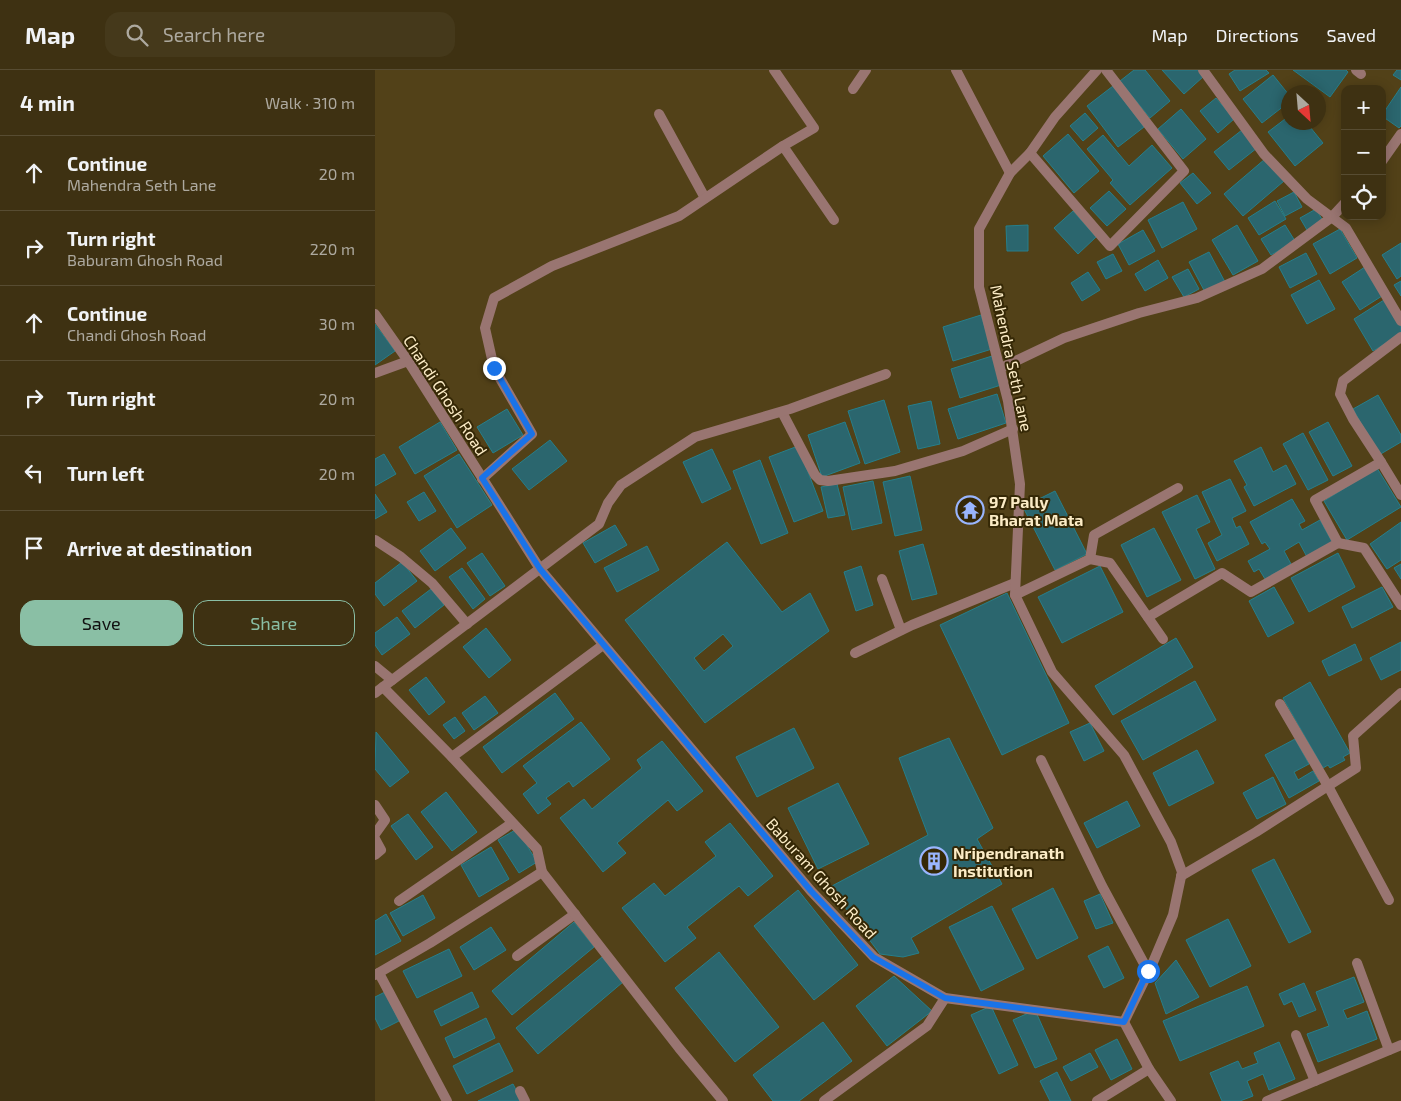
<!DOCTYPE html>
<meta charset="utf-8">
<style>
:root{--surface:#3e3112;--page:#45391b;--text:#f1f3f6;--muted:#ada99f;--line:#574c32;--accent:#8abfa5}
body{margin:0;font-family:"Exo 2",sans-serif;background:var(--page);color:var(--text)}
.controls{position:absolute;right:15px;top:15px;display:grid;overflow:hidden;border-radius:10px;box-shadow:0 2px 12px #0003}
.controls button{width:45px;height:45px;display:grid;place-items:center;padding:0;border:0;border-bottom:1px solid var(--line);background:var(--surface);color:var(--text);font:25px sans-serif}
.compass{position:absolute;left:906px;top:15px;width:45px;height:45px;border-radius:50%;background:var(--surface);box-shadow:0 2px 12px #0003;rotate:154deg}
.stop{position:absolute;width:15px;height:15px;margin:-11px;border:4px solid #1a73e8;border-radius:50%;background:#fff}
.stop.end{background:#1a73e8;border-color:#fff;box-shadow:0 1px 5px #0008}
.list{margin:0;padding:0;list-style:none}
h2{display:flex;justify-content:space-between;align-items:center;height:65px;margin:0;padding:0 20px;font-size:21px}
h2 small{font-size:16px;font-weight:400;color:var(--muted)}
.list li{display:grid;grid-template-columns:32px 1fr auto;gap:15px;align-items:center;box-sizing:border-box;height:75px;padding:0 20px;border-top:1px solid var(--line)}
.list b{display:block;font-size:19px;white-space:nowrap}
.list p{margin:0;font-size:16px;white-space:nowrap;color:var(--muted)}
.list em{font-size:16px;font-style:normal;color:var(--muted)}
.actions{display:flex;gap:10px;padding:15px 20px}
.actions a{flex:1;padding:11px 0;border:1px solid var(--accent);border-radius:15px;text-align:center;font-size:18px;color:var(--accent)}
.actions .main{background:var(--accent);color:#111}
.icon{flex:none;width:28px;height:28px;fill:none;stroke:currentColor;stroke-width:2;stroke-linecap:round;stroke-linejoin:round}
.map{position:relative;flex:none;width:1026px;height:1031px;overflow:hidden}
header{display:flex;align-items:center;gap:30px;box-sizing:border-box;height:70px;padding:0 25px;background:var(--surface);border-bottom:1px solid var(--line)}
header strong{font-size:24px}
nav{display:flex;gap:28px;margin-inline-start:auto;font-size:18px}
.search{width:350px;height:45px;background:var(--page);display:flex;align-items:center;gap:12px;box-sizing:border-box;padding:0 18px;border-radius:15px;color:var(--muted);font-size:19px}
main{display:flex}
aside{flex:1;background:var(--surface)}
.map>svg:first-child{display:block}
.building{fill:#2b666e;stroke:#267f8b;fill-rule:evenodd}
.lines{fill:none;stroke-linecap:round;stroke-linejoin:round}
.service{stroke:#997571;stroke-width:10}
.minor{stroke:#997571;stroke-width:10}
.tertiary{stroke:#997571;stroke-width:10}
.route{stroke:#1a73e8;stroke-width:6}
.labels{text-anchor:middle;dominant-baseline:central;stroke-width:4;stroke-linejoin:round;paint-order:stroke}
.street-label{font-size:16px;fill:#fcecc6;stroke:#352806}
.poi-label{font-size:16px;font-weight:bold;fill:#fcecc6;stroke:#352806;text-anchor:start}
</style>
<header>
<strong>Map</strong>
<div class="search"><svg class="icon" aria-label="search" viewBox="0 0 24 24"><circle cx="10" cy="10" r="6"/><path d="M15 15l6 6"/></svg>Search here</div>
<nav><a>Map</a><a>Directions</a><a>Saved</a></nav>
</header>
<main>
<aside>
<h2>4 min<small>Walk · 310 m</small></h2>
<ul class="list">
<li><svg class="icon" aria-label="ahead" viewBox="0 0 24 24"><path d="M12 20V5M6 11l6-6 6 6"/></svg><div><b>Continue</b><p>Mahendra Seth Lane</p></div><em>20 m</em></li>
<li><svg class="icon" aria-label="right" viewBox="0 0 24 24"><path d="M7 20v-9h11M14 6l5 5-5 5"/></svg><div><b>Turn right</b><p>Baburam Ghosh Road</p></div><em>220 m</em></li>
<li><svg class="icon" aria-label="ahead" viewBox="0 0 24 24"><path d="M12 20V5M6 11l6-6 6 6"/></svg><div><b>Continue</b><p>Chandi Ghosh Road</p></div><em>30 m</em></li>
<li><svg class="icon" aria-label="right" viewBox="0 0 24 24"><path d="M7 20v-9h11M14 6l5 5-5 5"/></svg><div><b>Turn right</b></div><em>20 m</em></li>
<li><svg class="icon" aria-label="left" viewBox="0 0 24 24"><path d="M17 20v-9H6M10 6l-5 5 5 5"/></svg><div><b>Turn left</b></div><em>20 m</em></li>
<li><svg class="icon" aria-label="arrive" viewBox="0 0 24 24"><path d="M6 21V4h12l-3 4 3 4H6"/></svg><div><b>Arrive at destination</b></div></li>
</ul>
<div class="actions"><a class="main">Save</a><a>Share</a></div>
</aside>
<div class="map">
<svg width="1026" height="1031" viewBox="0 0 1026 1031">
<rect width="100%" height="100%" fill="#524118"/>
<g class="building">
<path d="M759 0H770L795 31 775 48 745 11Z"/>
<path d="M787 0H824L829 6 809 24Z"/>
<path d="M860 0H891L894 3 865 21 854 4Z"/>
<path d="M918 0H971L973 2 955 27Z"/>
<path d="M1022 0H1026V10L1018 5Z"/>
<path d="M898 5 914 25V32L887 53 868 29Z"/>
<path d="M738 16 769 57 743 77 712 36Z"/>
<path d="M1026 17V56L1024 58 1007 46V45Z"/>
<path d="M841 28 859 49 843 63 825 41Z"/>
<path d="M806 39 831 69 808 89 783 59Z"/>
<path d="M710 43 723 58 708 71 695 56Z"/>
<path d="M914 46V52H931L948 73 920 96 893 62Z"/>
<path d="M867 60 882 78 854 100 839 82Z"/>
<path d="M693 64 724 101 699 123 668 86Z"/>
<path d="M728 65 754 96 777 75 797 98 755 135 735 113 738 110 712 79Z"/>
<path d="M890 89 909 111 868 146 849 124Z"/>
<path d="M818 103 836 123 822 134 805 113Z"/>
<path d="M734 121 751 139 732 156 715 138Z"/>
<path d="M919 122 927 137 910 146 902 131Z"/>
<path d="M900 131 911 149 884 165 873 148Z"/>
<path d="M808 132 822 159 787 178 773 150Z"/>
<path d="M941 139 948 151 932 160 925 148Z"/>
<path d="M698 141 721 167 703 184 679 158Z"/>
<path d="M653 155V181H632L631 156Z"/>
<path d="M862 155 883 191 858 205 837 170Z"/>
<path d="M910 155 920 171 896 185 886 169Z"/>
<path d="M965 159 982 188 955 204 938 174Z"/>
<path d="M768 160 780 181 754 195 743 174Z"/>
<path d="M1026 173V206L1022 209 1007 185Z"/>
<path d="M834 182 850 212 830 222 814 192Z"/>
<path d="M931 183 942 204 915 218 904 197Z"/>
<path d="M738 184 747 201 731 209 722 192Z"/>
<path d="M783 190 793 208 770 221 760 204Z"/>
<path d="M990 197 1007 226 985 240 967 212Z"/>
<path d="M813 199 824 219 809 227 797 207Z"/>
<path d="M713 202 725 220 707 231 696 213Z"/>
<path d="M944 210 960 239 932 254 916 225Z"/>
<path d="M1026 211V226L1019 215Z"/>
<path d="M1009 230 1026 257V264L998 281 979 249Z"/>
<path d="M606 245 617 279 578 291 568 257Z"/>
<path d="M0 254 20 281 0 295Z"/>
<path d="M617 286 626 315 585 328 576 299Z"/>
<path d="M622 324 631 353 583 369 573 339Z"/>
<path d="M1003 325 1026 365V372L1004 385 978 339Z"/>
<path d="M509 330 525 382 490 394 473 341Z"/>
<path d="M556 331 565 374 543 379 533 336Z"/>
<path d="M132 339 148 365 118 383 102 357Z"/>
<path d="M65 352 82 380 40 404 24 377Z"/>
<path d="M470 352 485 393 447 407 433 365Z"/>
<path d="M953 352 977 396 958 406 934 362Z"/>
<path d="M928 363 953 410 933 420 908 374Z"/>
<path d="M175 370 192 391 154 420 137 399Z"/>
<path d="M423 376 448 441 419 452 394 387Z"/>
<path d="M886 377 898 402 911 395 921 414 879 436 869 417 872 415 859 391Z"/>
<path d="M337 379 356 419 327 433 308 392Z"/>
<path d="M9 384 21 404 0 416V389Z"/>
<path d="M84 384 117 435 82 458 49 406Z"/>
<path d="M385 390 413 463 386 474 358 401Z"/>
<path d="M1002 398 1026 437 972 470 949 431Z"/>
<path d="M535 406 547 460 520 466 508 412Z"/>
<path d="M855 409 871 441 857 448 861 458 865 456 874 474 842 491 833 473 847 465 827 422Z"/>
<path d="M498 411 507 453 477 460 468 417Z"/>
<path d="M462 414 470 445 453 448 446 417Z"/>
<path d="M680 421 712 484 680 500 648 437Z"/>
<path d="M49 422 61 441 44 451 32 432Z"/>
<path d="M0 424 12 442 0 449Z"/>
<path d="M822 425 835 452 821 459 840 499 820 509 787 442Z"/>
<path d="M917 429 930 451 924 454 927 460 945 450 957 472 932 487 924 472 909 481 916 494 890 509 884 499 879 502 873 491 895 479 890 472 887 474 875 452Z"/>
<path d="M1026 452V490L1012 499 995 474Z"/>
<path d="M240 455 252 475 220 493 208 473Z"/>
<path d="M76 458 91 478 60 501 45 481Z"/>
<path d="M779 458 806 510 772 527 746 475Z"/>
<path d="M352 472 407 542 435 523 454 561 330 653 250 550ZM348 564 358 576 329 601 319 588Z"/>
<path d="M548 474 562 524 537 530 524 481Z"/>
<path d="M272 476 284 500 242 522 229 498Z"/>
<path d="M107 483 130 516 115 526 92 493Z"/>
<path d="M963 483 980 517 934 542 916 508Z"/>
<path d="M27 492 42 511 9 536 0 524V513Z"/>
<path d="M1026 494V509L1019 498Z"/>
<path d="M486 496 498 535 481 541 469 502Z"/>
<path d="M725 496 748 542 687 573 663 527Z"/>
<path d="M87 498 110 529 98 539 74 507Z"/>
<path d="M899 517 919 553 893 567 874 531Z"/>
<path d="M1007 517 1018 537 977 558 967 537Z"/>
<path d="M56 519 69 535 40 558 27 541Z"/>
<path d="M632 523 694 653 627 685 565 555Z"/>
<path d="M22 547 35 564 7 585 0 575V563Z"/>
<path d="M111 558 136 590 114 608 88 577Z"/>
<path d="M801 568 818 597 738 645 720 616Z"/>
<path d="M1026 572V600L1006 610 995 588Z"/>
<path d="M980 574 987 590 954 606 947 591Z"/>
<path d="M51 607 70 632 54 645 34 620Z"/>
<path d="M820 611 841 650 768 690 746 651Z"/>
<path d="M935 612 975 683 968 687 970 690 955 698 953 695 948 698 908 628Z"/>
<path d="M180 623 199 649 127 703 108 677Z"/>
<path d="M110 626 123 643 99 660 87 643Z"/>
<path d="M80 647 90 661 79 669 68 655Z"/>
<path d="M206 652 235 689 198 717 194 711 171 728 176 734 163 744 148 724 162 713 148 696Z"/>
<path d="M715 653 729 681 709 691 695 662Z"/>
<path d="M419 658 439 698 382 727 361 687Z"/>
<path d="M1 662 34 702 15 717 0 699Z"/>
<path d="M574 668 618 758 602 769 627 814 536 868 544 883 528 887 505 884 455 817 553 765 524 688Z"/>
<path d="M920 669 934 694 919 702 923 710 938 701 944 711 914 728 890 685Z"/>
<path d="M287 671 328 721 302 741 293 730 242 773 251 783 228 802 185 748 209 729 217 739 267 698 262 690Z"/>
<path d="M822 680 839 713 794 736 778 703Z"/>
<path d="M898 707 911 734 882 749 868 723Z"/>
<path d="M463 713 494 774 443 799 413 738Z"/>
<path d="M71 722 102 762 77 781 46 742Z"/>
<path d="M752 731 765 756 722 778 709 753Z"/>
<path d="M33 744 58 777 41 790 16 756Z"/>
<path d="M355 753 398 806 373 826 364 816 312 857 321 868 290 892 247 838 279 813 290 826 341 786 330 772Z"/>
<path d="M142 759 162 792 144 803 123 770Z"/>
<path d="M116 777 134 809 104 827 86 795Z"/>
<path d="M899 789 936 862 914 873 877 800Z"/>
<path d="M678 818 703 868 662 889 637 839Z"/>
<path d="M423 820 483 895 439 930 379 856Z"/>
<path d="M725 824 738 853 721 859 709 831Z"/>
<path d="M48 825 60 848 28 866 15 843Z"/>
<path d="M617 836 649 899 606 921 574 857Z"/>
<path d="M11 844 26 871 0 885V851Z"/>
<path d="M853 849 876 896 835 917 811 870Z"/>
<path d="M199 852 219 877 137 945 117 921Z"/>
<path d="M116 857 131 880 99 900 85 877Z"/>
<path d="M733 876 749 908 729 918 713 886Z"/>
<path d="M74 879 87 906 42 928 28 901Z"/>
<path d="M344 882 404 957 360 992 300 918Z"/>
<path d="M227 887 248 912 163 984 141 958Z"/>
<path d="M801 890 824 927 791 944 780 913Z"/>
<path d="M519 906 557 941 512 976 481 936Z"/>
<path d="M979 907 989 932 968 940 972 949 992 941 1002 969 943 992 932 964 954 956 941 922Z"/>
<path d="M929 913 941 940 924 947 917 931 909 935 904 924Z"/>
<path d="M872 916 889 956 805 991 788 951Z"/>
<path d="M10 922 24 951 6 960 0 948V927Z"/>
<path d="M97 922 104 937 66 956 59 941Z"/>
<path d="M616 936 643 995 624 1004 596 945Z"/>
<path d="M660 940 682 989 660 998 638 950Z"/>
<path d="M111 948 120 968 79 988 70 968Z"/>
<path d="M448 952 477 991 424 1031H398L378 1005Z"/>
<path d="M742 969 757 999 736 1010 720 980Z"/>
<path d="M904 972 920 1009 894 1020 888 1004 872 1011 878 1026 865 1031H847L835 1003 863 991 867 999 883 993 879 983Z"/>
<path d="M124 973 138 1001 92 1024 78 996Z"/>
<path d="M715 983 723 997 696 1011 688 997Z"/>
<path d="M682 1002 696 1031H675L665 1011Z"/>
<path d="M138 1014 147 1031H103Z"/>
</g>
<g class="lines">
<g class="service">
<path d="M581 0 635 103"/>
<path d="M981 0 986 4"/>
<path d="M478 19 491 0"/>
<path d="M284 44 330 128"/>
<path d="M408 76 459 150"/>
<path d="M655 83 735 176 809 101 731 0"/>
<path d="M1007 91 1026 64"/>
<path d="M626 298 689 268 764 243 822 228 887 199 957 147 970 133"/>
<path d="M963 473 989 478 1026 535"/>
<path d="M507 509 526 560"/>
<path d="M773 547 847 503 876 522 963 473 940 430 1006 392 1026 425"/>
<path d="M480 583 537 555 640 513"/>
<path d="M8 617 77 687 162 779 167 802"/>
<path d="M77 687 228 575"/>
<path d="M666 690 727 816 773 901"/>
<path d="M953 716 1014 830"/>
<path d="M0 735 10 750 0 764"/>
<path d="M0 769 6 780 0 785"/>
<path d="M24 831 137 753"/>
<path d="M142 886 200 844"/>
<path d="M921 965 940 1011"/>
<path d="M145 1021 150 1031"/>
<path d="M722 1031 774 999"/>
</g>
<g class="minor">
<path d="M722 0 680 47 655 83 635 103 604 159V217L633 331 645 414 640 525 677 602 749 685 796 772 807 802 798 845 776 897 749 952"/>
<path d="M828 0 889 84 932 129 971 158 1026 251"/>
<path d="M407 342 440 405 445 410 453 411 520 401 588 381 638 359"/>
<path d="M1006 392 978 349 965 324 968 311 1026 267"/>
<path d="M107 409 157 364 119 298 110 258 119 228 177 196 304 146 408 76 439 58 399 0"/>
<path d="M0 470 26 487 57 513 92 554"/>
<path d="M715 489 735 493 788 569"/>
<path d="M640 525 715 489 719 465 803 418"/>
<path d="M0 596 17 610"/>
<path d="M0 623 224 454 233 433 246 415 320 367 415 339 511 304"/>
<path d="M905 634 953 716"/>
<path d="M806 806 881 762 981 698 978 666 1026 623"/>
<path d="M982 893 1014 980"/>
<path d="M4 903 72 1031"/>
<path d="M0 905 55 873 167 802 304 978 348 1031"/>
<path d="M449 1031 552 956 570 928"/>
<path d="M892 1031 1026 975"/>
</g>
<g class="tertiary">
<path d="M0 244 33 291 165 499 436 821 499 887 570 928 749 952 774 999 796 1031"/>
<path d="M0 303 33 291"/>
</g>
</g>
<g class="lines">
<path class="route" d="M119 298 157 364 107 408 165 499 436 821 498 887 570 928 749 952 773 901"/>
</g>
<defs>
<g id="temple-ring" transform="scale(1.4375)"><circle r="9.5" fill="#352806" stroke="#99b5fd" stroke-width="1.5"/><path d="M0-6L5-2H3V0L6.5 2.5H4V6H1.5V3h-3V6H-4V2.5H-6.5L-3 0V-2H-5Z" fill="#99b5fd"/></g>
<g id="building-ring" transform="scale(1.4375)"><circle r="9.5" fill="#352806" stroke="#99b5fd" stroke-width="1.5"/><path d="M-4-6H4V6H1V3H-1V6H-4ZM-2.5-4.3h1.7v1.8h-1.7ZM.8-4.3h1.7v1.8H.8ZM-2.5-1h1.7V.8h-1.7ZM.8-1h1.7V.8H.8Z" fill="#99b5fd"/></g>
</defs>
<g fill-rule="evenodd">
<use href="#temple-ring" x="595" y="440"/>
<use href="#building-ring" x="559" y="791"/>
</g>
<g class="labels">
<g class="street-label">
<text transform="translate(637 288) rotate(78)">Mahendra Seth Lane</text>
<text transform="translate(71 325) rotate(57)">Chandi Ghosh Road</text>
<text transform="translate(447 808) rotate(48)">Baburam Ghosh Road</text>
</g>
<g class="poi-label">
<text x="614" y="431">97 Pally<tspan x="614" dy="18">Bharat Mata</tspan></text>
<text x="578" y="782">Nripendranath<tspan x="578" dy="18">Institution</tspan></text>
</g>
</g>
</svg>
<div class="controls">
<button>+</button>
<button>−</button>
<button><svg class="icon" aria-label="locate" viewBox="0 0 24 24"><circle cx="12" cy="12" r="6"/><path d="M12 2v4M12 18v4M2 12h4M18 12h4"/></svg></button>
</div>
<svg class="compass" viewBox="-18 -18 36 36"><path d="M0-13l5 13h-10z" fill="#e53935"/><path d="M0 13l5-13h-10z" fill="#ada99f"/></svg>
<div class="stop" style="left:773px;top:901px"></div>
<div class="stop end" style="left:119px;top:298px"></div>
</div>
</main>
